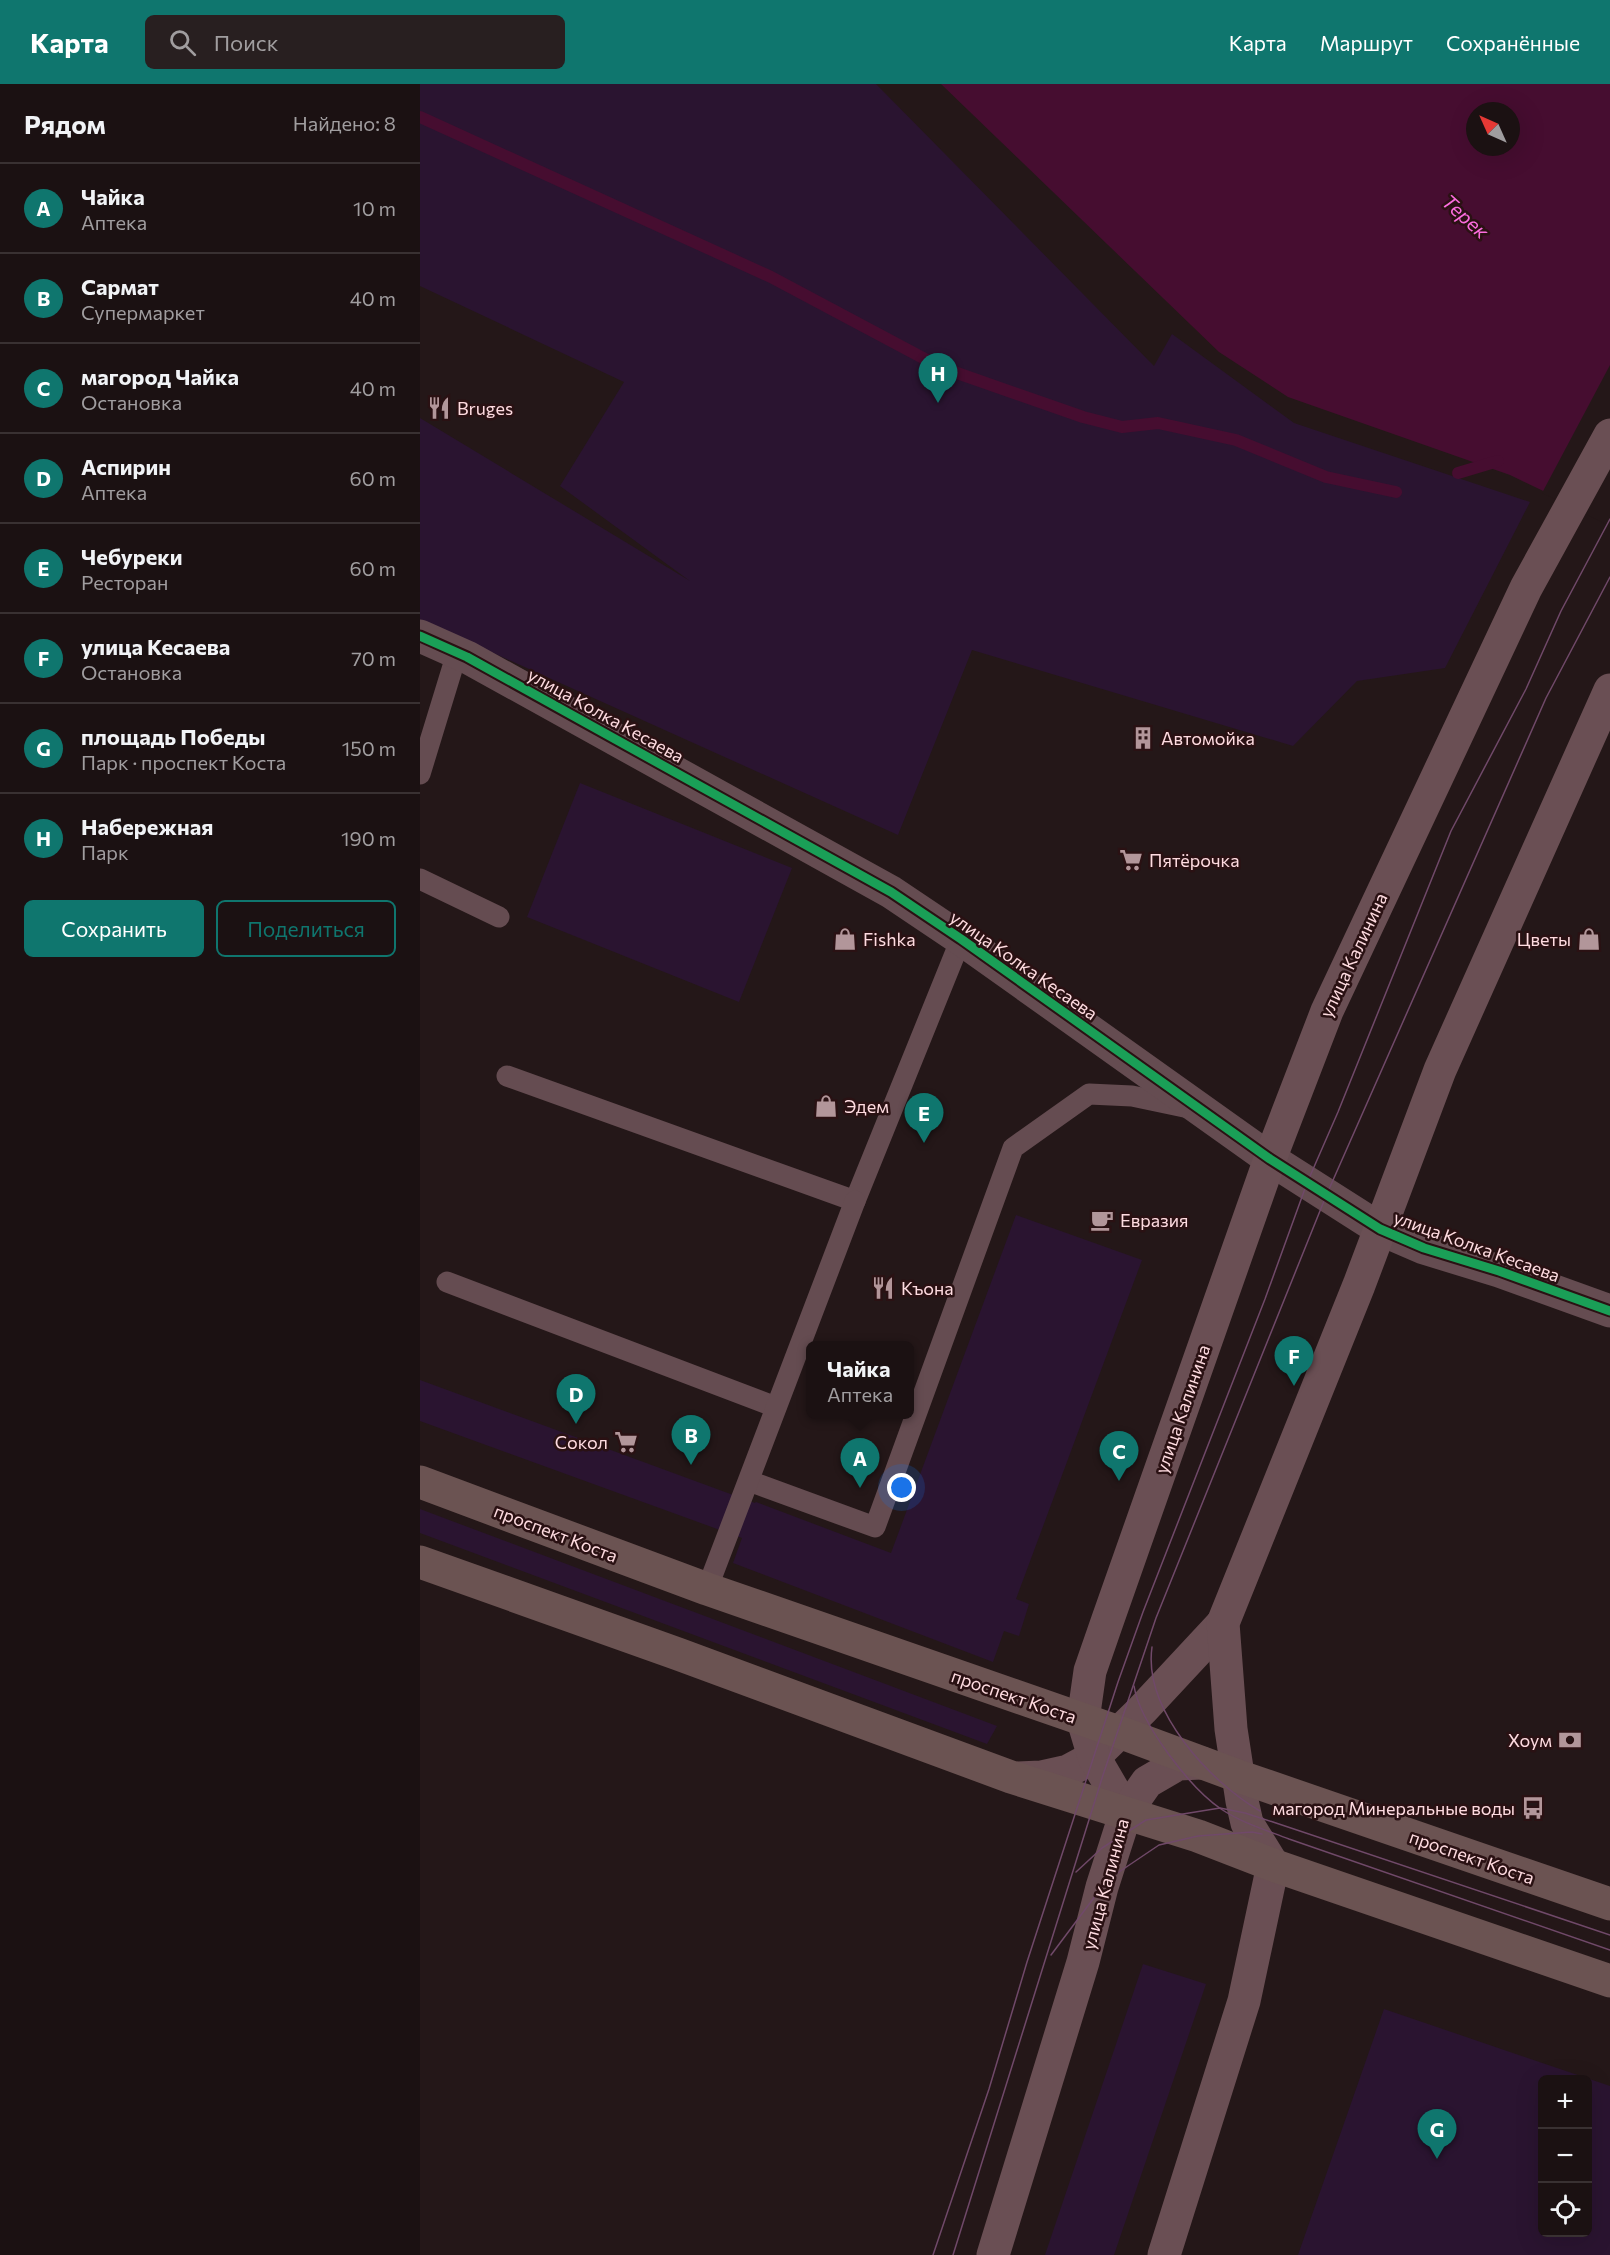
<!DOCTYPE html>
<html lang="ru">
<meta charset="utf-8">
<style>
:root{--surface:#1b1112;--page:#281f20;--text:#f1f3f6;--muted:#a09d9f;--line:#393132;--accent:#0f766e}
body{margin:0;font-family:Commissioner,sans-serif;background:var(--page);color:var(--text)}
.controls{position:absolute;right:18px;bottom:18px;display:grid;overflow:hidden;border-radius:9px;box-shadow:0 6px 24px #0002}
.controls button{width:54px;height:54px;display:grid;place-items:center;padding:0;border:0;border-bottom:2px solid var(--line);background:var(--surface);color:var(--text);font:30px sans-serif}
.compass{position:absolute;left:1046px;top:18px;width:54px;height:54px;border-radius:50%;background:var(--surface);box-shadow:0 6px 24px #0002;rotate:315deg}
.you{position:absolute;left:482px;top:1404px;width:21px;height:21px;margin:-15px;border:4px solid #fff;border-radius:50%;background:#1a73e8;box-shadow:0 0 0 9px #1a73e833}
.badge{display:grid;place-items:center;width:39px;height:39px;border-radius:50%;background:var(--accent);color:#fff;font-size:20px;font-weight:700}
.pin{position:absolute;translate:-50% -50px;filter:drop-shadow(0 2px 3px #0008)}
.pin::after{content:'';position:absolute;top:32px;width:21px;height:18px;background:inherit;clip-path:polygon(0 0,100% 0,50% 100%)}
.popup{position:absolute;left:386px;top:1257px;width:108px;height:78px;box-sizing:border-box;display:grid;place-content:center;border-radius:9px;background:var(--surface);filter:drop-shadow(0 2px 4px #0005);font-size:20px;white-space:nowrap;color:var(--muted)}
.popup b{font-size:22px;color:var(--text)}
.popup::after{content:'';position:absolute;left:50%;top:100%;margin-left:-12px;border:12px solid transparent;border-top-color:var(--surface)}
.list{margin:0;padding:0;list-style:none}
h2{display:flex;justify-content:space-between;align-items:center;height:78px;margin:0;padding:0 24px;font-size:26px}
h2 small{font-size:20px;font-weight:400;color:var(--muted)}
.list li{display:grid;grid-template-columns:39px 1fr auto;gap:18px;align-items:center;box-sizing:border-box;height:90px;padding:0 24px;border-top:2px solid var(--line)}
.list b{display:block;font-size:22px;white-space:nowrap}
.list p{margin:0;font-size:20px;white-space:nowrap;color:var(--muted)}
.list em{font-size:20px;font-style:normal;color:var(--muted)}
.actions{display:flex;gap:12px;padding:18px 24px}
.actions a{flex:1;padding:14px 0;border:2px solid var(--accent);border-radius:9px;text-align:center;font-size:21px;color:var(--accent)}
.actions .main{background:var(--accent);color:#fff}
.icon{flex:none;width:33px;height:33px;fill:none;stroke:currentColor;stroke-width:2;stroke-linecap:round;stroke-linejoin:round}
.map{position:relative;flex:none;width:1190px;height:2171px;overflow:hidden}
header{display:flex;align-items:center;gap:36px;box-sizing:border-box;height:84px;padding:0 30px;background:var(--accent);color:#fff}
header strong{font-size:28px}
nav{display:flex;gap:33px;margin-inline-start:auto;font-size:21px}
.search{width:420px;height:54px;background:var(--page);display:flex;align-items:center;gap:15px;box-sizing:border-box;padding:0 21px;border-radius:9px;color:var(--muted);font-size:22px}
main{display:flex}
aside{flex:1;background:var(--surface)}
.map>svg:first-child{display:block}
.green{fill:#2a1430;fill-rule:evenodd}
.water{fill:#460d30;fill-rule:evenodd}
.pier{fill:#241718}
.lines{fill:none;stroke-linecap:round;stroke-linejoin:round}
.stream{stroke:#460d30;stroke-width:12}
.service{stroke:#654c51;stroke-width:21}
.minor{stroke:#654c51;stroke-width:33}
.tertiary{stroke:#654c51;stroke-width:33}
.secondary{stroke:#6a4f54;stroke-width:33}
.primary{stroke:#6b5352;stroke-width:33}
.tram{stroke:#704969;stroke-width:1.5}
.cycleway-casing{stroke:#2a1113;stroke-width:13}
.cycleway{stroke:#1a9f57;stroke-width:9}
.labels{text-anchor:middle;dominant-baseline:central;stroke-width:5;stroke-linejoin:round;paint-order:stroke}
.poi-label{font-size:18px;fill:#fedbe0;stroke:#2a1113;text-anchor:start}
.street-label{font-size:18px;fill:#fedbe0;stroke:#2a1113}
.water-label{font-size:20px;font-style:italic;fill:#fc6cde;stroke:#2a1113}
</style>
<header>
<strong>Карта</strong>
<div class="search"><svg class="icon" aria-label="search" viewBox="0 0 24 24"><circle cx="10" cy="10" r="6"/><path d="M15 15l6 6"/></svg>Поиск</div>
<nav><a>Карта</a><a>Маршрут</a><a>Сохранённые</a></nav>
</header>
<main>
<aside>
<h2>Рядом<small>Найдено: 8</small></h2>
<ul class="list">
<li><span class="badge">A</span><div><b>Чайка</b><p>Аптека</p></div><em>10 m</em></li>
<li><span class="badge">B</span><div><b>Сармат</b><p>Супермаркет</p></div><em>40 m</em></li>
<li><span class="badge">C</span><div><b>магород Чайка</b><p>Остановка</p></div><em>40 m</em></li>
<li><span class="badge">D</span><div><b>Аспирин</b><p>Аптека</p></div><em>60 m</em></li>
<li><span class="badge">E</span><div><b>Чебуреки</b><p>Ресторан</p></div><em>60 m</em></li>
<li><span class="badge">F</span><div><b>улица Кесаева</b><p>Остановка</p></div><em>70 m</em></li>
<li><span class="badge">G</span><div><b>площадь Победы</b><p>Парк · проспект Коста</p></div><em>150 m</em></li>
<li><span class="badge">H</span><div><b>Набережная</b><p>Парк</p></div><em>190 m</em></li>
</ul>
<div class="actions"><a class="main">Сохранить</a><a>Поделиться</a></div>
</aside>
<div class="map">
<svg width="1190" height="2171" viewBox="0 0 1190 2171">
<rect width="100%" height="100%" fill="#241718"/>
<g class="green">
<path d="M0 0H456L734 282 752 250 874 339 1110 418 1025 584 937 597 873 662 552 566 478 751 0 536V334L270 497 140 402 204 298 0 202Z"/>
<path d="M160 699 372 784 319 918 107 833Z"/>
<path d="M596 1131 722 1176 596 1515 609 1520 599 1552 584 1547 573 1578 313 1479 322 1454 0 1337V1296L335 1419 336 1418 471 1469Z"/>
<path d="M0 1425 577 1642 567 1660 0 1449Z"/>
<path d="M723 1880 786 1900 694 2171H625Z"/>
<path d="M964 1925 1190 2002V2171H878ZM1122 1996H1168V2148H1122Z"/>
</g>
<path class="water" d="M521 0H1190V439L1090 391 868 313 799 268ZM1055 27H1091V63H1055Z"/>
<path class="pier" d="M1190 281V442L1122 409Z"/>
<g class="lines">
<g class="stream">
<path d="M0 33 351 193 520 283 663 333 702 343 738 339 816 356 906 393 976 408"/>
<path d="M1038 389 1078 377"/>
</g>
<g class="service">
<path d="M0 690 37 569"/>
<path d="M0 795 79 833"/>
<path d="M87 992 435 1117 541 855"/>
<path d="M27 1198 356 1323"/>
<path d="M329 1397 455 1443 593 1064 669 1010 712 1012 769 1024"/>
<path d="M287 1505 435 1117"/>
</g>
<path class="minor" d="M960 1145 1004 1164 1079 1187 1190 1227"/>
<path class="tertiary" d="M0 552 47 573 471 808 541 855 850 1075 960 1145"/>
<g class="secondary">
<path d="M598 1694 621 1693 648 1687 674 1673 722 1626 803 1539"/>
<path d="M706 1728 674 1673 663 1636 670 1587 687 1538 850 1075 907 927 1106 504 1190 351"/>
<path d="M573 2171 663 1878 682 1803 706 1728 727 1698 758 1680 782 1679"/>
<path d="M744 2171 824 1917 853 1781 827 1739 822 1717 811 1645 803 1539 939 1201 1020 986 1190 606"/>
</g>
<g class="primary">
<path d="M0 1398 287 1505 699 1648 818 1692 1190 1820"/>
<path d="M0 1478 258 1570 591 1693 778 1752 853 1781 1190 1897"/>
</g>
<g class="tram">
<path d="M732 1563C723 1626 790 1698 840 1727"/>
<path d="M714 1602C720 1639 770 1704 801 1725 822 1739 846 1746 869 1755L1190 1866"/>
<path d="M656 1788 682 1764 726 1736 800 1724 825 1729 853 1738 1190 1851"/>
<path d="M631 1871 682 1803 693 1792 739 1761 778 1752 832 1748 842 1750"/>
<path d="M513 2171 569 2005 607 1878 698 1598 723 1528 845 1215 887 1099 918 1028 1031 747 1106 605 1141 527 1190 435"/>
<path d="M533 2171 683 1691 736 1534 906 1112 1126 614 1190 493"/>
</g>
<g class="cycleway-casing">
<path id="cycleway" d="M0 552 47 573 471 808 541 855 850 1075 960 1145 1004 1164 1079 1187 1190 1227"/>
</g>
<use href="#cycleway" class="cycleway"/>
</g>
<defs>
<g id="restaurant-bare" transform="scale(1.8)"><path d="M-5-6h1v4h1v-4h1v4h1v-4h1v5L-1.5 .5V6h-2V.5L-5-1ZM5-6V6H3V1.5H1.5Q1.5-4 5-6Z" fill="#b2969a" stroke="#2a1113" stroke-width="2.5" paint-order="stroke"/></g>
<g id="building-bare" transform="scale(1.8)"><path d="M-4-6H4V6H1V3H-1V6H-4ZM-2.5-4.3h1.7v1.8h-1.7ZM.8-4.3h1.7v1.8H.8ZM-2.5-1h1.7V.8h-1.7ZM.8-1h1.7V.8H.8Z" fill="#b2969a" stroke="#2a1113" stroke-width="2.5" paint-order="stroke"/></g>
<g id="supermarket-bare" transform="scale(1.8)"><path d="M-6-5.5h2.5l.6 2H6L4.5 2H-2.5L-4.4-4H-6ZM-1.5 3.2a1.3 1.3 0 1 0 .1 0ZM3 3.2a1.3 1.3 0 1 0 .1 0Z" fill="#b2969a" stroke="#2a1113" stroke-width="2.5" paint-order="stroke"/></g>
<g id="shop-bare" transform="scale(1.8)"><path d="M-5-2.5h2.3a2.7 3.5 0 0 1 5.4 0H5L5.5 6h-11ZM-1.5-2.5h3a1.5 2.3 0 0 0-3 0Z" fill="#b2969a" stroke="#2a1113" stroke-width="2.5" paint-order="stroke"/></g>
<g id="cafe-bare" transform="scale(1.8)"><path d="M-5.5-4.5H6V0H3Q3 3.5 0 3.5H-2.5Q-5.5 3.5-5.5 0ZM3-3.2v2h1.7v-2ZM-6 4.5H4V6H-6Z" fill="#b2969a" stroke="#2a1113" stroke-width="2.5" paint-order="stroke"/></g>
<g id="bank-bare" transform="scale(1.8)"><path d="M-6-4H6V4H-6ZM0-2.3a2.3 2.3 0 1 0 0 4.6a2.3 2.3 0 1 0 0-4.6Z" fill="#b2969a" stroke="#2a1113" stroke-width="2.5" paint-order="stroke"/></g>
<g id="bus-bare" transform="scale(1.8)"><path d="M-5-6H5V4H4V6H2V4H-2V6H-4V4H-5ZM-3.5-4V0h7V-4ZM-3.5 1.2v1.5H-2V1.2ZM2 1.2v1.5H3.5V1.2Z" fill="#b2969a" stroke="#2a1113" stroke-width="2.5" paint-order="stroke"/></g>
</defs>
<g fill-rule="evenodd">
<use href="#restaurant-bare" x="19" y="324"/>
<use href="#building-bare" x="723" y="654"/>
<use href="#supermarket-bare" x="711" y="776"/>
<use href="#shop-bare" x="425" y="855"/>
<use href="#shop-bare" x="1169" y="855"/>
<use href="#shop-bare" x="406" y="1022"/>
<use href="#cafe-bare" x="682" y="1136"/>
<use href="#restaurant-bare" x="463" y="1204"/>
<use href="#supermarket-bare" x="206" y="1358"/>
<use href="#bank-bare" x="1150" y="1656"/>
<use href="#bus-bare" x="1113" y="1724"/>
</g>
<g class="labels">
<g class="poi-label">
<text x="37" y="324">Bruges</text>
<text x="741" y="654">Автомойка</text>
<text x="729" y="776">Пятёрочка</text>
<text x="443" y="855">Fishka</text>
<text x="1151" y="855" text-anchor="end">Цветы</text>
<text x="424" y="1022">Эдем</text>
<text x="700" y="1136">Евразия</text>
<text x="481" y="1204">Къона</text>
<text x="188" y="1358" text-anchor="end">Сокол</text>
<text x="1132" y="1656" text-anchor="end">Хоум</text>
<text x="1095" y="1724" text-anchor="end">магород Минеральные воды</text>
</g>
<g class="street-label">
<text transform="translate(186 631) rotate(29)">улица Колка Кесаева</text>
<text transform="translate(933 871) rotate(-65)">улица Калинина</text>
<text transform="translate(604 881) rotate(35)">улица Колка Кесаева</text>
<text transform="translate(1057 1162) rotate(20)">улица Колка Кесаева</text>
<text transform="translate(762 1325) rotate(-71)">улица Калинина</text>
<text transform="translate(136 1449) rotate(21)">проспект Коста</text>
<text transform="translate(594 1612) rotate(19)">проспект Коста</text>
<text transform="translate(1052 1773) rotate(19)">проспект Коста</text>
<text transform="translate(685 1800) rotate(-75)">улица Калинина</text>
</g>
<g class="water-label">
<text transform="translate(1046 132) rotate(42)">Терек</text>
</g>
</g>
</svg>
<div class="controls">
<button>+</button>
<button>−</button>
<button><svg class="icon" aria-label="locate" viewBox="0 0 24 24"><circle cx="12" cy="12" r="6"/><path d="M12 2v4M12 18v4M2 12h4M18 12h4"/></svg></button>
</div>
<svg class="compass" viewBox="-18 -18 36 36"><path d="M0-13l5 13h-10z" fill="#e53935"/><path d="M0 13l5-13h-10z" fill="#a09d9f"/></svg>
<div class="you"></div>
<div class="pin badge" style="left:440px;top:1404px">A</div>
<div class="popup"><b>Чайка</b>Аптека</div>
<div class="pin badge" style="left:271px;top:1381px">B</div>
<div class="pin badge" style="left:699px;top:1397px">C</div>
<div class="pin badge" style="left:156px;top:1340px">D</div>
<div class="pin badge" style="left:504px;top:1059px">E</div>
<div class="pin badge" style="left:874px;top:1302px">F</div>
<div class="pin badge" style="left:1017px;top:2075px">G</div>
<div class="pin badge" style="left:518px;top:319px">H</div>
</div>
</main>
